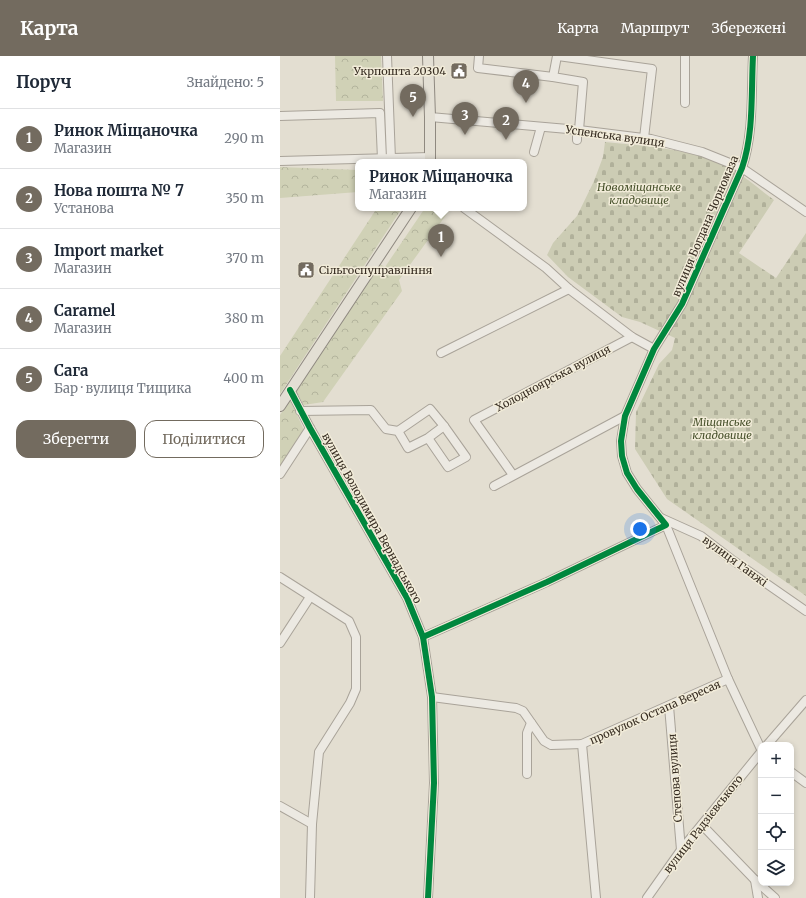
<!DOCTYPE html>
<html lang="uk">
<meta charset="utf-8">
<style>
:root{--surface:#fff;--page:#f6f6f7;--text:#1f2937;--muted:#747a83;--line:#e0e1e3;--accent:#736b5f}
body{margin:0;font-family:Merriweather,serif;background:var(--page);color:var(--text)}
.controls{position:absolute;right:12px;bottom:12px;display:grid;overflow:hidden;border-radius:8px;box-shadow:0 2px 6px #0003}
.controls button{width:36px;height:36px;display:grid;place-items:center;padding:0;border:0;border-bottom:1px solid var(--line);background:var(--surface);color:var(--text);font:20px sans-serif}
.you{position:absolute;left:360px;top:473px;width:14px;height:14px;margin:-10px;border:3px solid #fff;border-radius:50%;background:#1a73e8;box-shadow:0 0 0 6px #1a73e833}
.badge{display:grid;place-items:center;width:26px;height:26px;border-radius:50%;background:var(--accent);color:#fff;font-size:13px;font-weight:700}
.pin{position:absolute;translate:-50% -33px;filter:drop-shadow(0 1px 2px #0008)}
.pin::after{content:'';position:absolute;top:21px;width:14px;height:12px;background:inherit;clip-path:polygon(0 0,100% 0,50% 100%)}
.popup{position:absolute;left:75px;top:103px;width:172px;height:52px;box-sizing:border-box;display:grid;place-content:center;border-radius:8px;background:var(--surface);filter:drop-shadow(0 1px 3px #0005);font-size:13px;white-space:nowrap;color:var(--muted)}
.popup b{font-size:15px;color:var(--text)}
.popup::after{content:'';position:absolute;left:50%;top:100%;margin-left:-8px;border:8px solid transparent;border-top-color:var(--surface)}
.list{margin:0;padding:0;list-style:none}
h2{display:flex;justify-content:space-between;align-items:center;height:52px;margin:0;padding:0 16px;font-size:17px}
h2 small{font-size:13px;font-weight:400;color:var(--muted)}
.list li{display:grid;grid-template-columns:26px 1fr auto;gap:12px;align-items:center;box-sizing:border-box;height:60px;padding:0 16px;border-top:1px solid var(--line)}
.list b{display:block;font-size:15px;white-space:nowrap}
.list p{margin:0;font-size:13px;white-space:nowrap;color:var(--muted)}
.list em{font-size:13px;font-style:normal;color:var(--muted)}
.actions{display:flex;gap:8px;padding:12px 16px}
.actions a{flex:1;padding:9px 0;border:1px solid var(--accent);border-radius:12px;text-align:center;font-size:14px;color:var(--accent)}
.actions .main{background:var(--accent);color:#fff}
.icon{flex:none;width:22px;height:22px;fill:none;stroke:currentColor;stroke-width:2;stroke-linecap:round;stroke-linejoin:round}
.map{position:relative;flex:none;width:526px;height:842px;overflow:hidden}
header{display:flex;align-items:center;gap:24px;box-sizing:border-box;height:56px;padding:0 20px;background:var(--accent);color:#fff}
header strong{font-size:19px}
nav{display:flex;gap:22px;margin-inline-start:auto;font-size:14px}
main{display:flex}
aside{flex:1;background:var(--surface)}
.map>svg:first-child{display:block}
.forest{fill:url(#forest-crowns)}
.cemetery{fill:url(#cemetery-stones)}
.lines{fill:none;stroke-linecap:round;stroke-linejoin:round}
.minor-casing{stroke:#a9a399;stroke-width:10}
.major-casing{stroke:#8f8980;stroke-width:12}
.minor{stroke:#ece9e2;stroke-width:8}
.major{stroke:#e3dfd4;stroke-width:10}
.cycleway-casing{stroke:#f2ecd9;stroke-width:8}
.cycleway{stroke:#00873e;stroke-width:6}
.labels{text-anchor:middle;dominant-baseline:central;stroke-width:3;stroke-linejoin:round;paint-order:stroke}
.poi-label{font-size:11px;fill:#372d22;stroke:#f2ecd9;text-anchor:end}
.street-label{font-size:11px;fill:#372d22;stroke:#f2ecd9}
.park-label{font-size:11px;font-style:italic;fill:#47512b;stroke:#f2ecd9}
</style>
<header>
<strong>Карта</strong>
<nav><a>Карта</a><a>Маршрут</a><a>Збережені</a></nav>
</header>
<main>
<aside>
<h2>Поруч<small>Знайдено: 5</small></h2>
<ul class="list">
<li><span class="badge">1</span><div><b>Ринок Міщаночка</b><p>Магазин</p></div><em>290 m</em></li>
<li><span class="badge">2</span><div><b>Нова пошта № 7</b><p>Установа</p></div><em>350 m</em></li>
<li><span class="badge">3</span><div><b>Import market</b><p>Магазин</p></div><em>370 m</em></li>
<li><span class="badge">4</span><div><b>Caramel</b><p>Магазин</p></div><em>380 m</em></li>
<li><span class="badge">5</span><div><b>Сага</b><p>Бар · вулиця Тищика</p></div><em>400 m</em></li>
</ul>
<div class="actions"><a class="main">Зберегти</a><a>Поділитися</a></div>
</aside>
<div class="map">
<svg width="526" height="842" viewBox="0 0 526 842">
<defs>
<pattern id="forest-crowns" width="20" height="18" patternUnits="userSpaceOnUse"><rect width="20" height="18" fill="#d0d1b6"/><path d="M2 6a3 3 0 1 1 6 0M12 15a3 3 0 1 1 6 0" fill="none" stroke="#b3b49c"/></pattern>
<pattern id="cemetery-stones" width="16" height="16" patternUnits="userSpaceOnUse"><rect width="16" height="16" fill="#ccccb4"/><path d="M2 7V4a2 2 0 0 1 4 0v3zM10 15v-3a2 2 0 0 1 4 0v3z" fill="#b0b09a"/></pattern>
</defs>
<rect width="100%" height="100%" fill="#e3ded1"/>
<g class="forest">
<path d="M55 0H101L103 45H56Z"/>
<path d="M0 111 78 114V136L0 142Z"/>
<path d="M97 152H122L0 338V300Z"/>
<path d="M145 152H165L169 155 119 224 122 235 43 346 24 349 14 333 100 208 105 211Z"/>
<path d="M10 344 24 374 0 410V359Z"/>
</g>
<path class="cemetery" d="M325 86C364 90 418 93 452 113 467 122 480 134 494 144L459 197 496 222 526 177V540L387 443 355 393 356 356 379 308 392 294 395 282 360 266 342 261 288 221 267 199 273 187 297 160 314 125 323 101Z"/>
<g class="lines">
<g class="minor-casing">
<g id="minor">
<path d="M107 0 111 103"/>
<path d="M199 0 198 12 273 21"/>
<path d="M277 0 273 21 303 26 299 74"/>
<path d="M278 0 372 13 364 82"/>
<path d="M405 47V0"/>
<path d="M0 60 100 57 102 103"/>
<path d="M150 61 299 74 371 83 422 96 462 112 526 156"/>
<path d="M297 84V74"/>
<path d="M254 96 261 71"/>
<path d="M0 105 150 101"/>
<path d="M184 152 266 212 289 233 352 281 374 293"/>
<path d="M161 297 289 233"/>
<path d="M10 334 30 372 127 542 143 581 152 641 154 727 148 842"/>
<path d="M20 355 91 354 106 373 118 375 128 392 148 382 164 370 186 401 168 411 148 382"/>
<path d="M118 375 150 353 164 370"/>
<path d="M0 418 30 372"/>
<path d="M233 419 194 364 352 281"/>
<path d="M214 430 345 360"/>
<path d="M381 462 421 480 451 503 526 555"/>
<path d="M386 469 448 623 481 693"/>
<path d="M0 521 69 565 76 581V633L70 647 39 696 32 768"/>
<path d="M143 581 267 526 386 469 357 433 347 417 342 400 341 385 345 360 374 293 402 248 462 112C474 77 471 37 473 0"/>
<path d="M0 587 30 541"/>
<path d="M152 641 236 652 243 655 264 685 271 689 302 688 448 623"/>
<path d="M389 650 401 794"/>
<path d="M302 688 316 842"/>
<path d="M487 689 526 644"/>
<path d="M511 716 526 727"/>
<path d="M247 718V677L251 667"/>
<path d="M0 750 32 768 30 842"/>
<path d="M422 769 475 824 495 842"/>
<path d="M475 824 478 842"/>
<path d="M367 842 401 794 481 696"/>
</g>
</g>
<g class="major-casing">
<g id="major">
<path d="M148 0 150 61V106"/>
<path d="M0 350 131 152"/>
</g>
</g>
<use href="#minor" class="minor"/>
<use href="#major" class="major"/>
<g class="cycleway-casing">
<g id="cycleway">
<path d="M10 334 30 372 127 542 143 581 152 641 154 727 148 842"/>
<path d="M143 581 267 526 386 469 357 433 347 417 342 400 341 385 345 360 374 293 402 248 462 112C474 77 471 37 473 0"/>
</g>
</g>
<use href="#cycleway" class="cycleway"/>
</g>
<defs>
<g id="civic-square" transform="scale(0.9)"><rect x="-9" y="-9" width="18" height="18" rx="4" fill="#736b5f" stroke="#f2ecd9"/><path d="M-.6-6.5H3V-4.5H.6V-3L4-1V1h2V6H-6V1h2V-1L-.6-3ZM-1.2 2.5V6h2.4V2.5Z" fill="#fff"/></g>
</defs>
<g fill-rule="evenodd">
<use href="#civic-square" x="179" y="15"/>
<use href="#civic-square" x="26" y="214"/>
</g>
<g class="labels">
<g class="poi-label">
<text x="166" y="15">Укрпошта 20304</text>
<text x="39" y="214" text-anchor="start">Сільгоспуправління</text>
</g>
<g class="street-label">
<text transform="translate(335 80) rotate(8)">Успенська вулиця</text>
<text transform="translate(425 170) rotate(-67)">вулиця Богдана Чорномаза</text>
<text transform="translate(273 322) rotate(-28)">Холодноярська вулиця</text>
<text transform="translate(92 462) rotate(61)">вулиця Володимира Вернадського</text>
<text transform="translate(455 505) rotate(36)">вулиця Ганжі</text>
<text transform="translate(375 656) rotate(-24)">провулок Остапа Вересая</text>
<text transform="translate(395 722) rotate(-94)">Степова вулиця</text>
<text transform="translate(423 768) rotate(-52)">вулиця Радзієвського</text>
</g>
<g class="park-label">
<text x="359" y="131">Новоміщанське<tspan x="359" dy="13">кладовище</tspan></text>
<text x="442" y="366">Міщанське<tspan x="442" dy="13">кладовище</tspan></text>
</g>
</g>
</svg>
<div class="controls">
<button>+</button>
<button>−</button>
<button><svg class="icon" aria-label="locate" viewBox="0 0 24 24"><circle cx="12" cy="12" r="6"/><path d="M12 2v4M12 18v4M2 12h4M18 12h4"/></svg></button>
<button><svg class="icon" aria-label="layers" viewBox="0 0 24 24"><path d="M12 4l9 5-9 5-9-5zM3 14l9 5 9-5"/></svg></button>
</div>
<div class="you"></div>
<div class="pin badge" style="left:161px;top:201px">1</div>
<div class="popup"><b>Ринок Міщаночка</b>Магазин</div>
<div class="pin badge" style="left:226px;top:84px">2</div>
<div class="pin badge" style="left:185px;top:79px">3</div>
<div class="pin badge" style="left:246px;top:47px">4</div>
<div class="pin badge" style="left:133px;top:61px">5</div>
</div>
</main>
